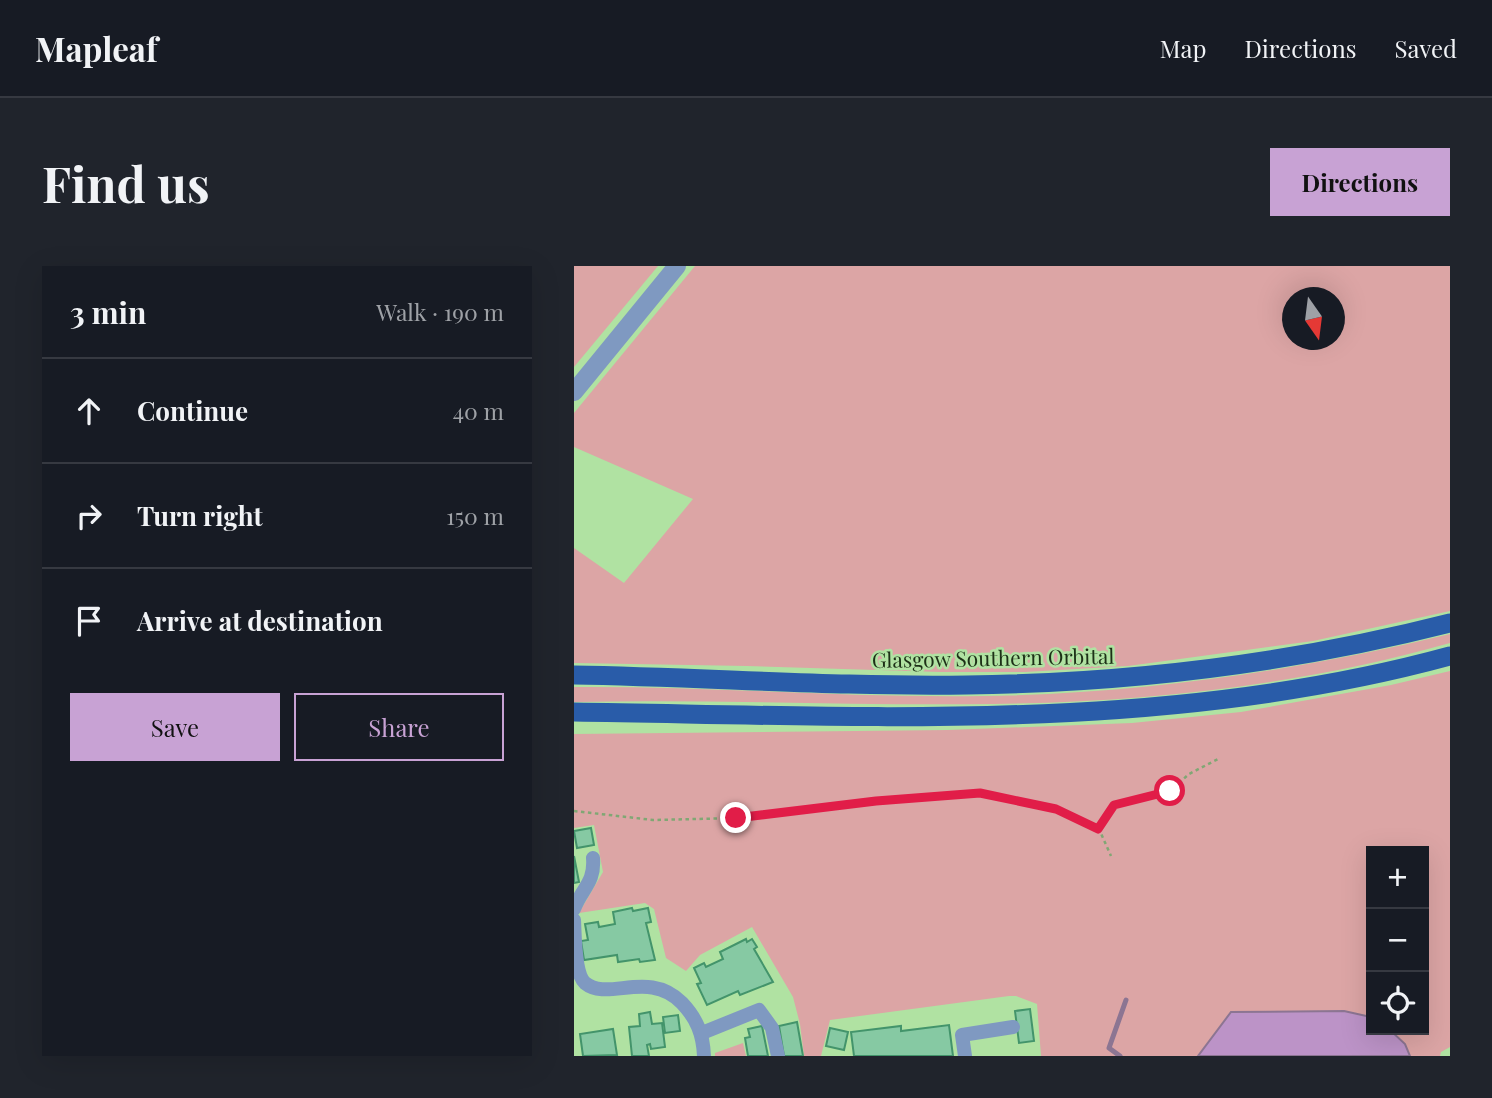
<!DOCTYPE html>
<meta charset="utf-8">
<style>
:root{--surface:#171b24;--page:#20242c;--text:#f1f3f6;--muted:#9ea1a6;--line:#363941;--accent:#c8a2d4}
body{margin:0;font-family:"Playfair Display",serif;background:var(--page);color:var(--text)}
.controls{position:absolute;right:21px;bottom:21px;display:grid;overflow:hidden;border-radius:0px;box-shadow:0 7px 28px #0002}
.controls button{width:63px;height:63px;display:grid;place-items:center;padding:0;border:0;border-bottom:2px solid var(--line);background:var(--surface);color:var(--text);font:35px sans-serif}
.compass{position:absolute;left:708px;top:21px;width:63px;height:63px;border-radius:50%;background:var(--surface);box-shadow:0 7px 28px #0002;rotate:166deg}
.stop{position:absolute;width:21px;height:21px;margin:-16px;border:5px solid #e11d48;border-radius:50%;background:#fff}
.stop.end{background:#e11d48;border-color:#fff;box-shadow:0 2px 7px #0008}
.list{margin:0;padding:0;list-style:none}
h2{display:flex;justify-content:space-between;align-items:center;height:91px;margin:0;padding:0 28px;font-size:30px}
h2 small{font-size:23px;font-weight:400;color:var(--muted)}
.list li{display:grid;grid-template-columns:46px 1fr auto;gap:21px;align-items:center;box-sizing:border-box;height:105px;padding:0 28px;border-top:2px solid var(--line)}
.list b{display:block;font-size:26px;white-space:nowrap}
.list em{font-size:23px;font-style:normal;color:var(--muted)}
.actions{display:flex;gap:14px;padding:21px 28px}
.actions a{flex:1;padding:16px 0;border:2px solid var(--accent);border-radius:0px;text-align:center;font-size:24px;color:var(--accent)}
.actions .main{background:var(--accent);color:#111}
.icon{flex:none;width:38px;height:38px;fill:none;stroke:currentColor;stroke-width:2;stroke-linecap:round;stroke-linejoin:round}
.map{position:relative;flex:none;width:876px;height:790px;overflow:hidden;border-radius:0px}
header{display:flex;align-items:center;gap:42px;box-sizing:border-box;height:98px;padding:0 35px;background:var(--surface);border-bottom:2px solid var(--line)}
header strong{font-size:33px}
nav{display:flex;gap:38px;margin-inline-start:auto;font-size:24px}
.intro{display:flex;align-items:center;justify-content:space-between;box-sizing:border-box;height:168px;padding:0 42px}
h1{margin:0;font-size:49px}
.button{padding:18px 32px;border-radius:0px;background:var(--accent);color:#111;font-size:24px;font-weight:700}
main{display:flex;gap:42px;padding:0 42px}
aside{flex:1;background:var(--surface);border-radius:0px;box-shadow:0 7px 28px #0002}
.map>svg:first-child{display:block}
.green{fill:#dca5a5;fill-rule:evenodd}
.water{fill:#bc93c7;stroke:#8c7592;stroke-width:2}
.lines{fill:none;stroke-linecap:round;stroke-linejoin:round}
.stream{stroke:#8c7592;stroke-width:5}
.building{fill:#86c9a3;stroke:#43946b;stroke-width:2}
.path{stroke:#80a774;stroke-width:2.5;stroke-dasharray:3.5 3.5;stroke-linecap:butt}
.minor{stroke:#7f99c1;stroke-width:14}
.tertiary{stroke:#7f99c1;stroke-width:18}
.trunk{stroke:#295ca9;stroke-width:19}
.route{stroke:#e11d48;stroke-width:9}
.labels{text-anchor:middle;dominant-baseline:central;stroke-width:5;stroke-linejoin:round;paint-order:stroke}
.street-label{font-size:21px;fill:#1d3017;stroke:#b0e2a2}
</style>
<header>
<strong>Mapleaf</strong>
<nav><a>Map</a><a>Directions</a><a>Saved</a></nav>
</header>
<div class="intro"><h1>Find us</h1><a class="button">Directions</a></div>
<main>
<aside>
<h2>3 min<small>Walk · 190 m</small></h2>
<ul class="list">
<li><svg class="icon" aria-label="ahead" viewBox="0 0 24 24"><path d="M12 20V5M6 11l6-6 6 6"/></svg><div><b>Continue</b></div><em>40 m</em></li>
<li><svg class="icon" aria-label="right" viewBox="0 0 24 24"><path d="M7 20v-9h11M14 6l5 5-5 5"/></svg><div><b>Turn right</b></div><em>150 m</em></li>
<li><svg class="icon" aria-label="arrive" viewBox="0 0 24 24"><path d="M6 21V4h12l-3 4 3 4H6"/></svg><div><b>Arrive at destination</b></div></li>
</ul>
<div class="actions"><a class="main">Save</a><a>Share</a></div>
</aside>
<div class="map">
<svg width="876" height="790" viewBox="0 0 876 790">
<rect width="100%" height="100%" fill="#b0e2a2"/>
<g class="green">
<path d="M0 0H84L0 101Z"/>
<path d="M121 0H876V345L739 375 554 400 451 406H366L173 400 0 397V282L50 317 119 233 0 181V147ZM718 32H760V74H718Z"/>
<path d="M876 368V377C729 419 571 436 419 438 280 440 140 433 0 436V421C136 420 272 432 409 430 566 428 723 405 876 368Z"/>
<path d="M876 405V781L867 786 866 790H467L463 738 442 730H435L256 754 247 790H230L226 758 219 731 178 661 126 689 112 705 92 692 80 643 71 637 5 647 29 606 20 559 0 562V468L374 464 558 457 667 446 817 419ZM797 585H850V764H797Z"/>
<path d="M169 777 172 790H141V787Z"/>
</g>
<path class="water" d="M770 745 797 751V764H816L831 778 836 790H624L657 746Z"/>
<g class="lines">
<path class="stream" d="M546 790 535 782 552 734"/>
</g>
<g class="building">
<path d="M17 562 20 579 3 582 0 565Z"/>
<path d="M0 590 5 616 0 617Z"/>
<path d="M58 642 59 645 74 642 77 656 72 657 81 694 66 696 65 693 44 696 43 689 10 694 7 675 14 674 11 658 24 656 25 661 41 658 39 646Z"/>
<path d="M172 673 173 676 178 673 183 681 180 683 199 716 166 729 164 725 133 739 123 718 127 717 120 702 130 697 132 701 149 693 146 686Z"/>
<path d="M456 743 460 775 445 777 441 745Z"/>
<path d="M76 746 78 758 88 757 91 781 77 783 76 778 73 779 75 790H58L55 761 66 760 65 748Z"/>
<path d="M104 749 106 765 91 767 89 751Z"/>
<path d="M223 756 229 790H210L205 760Z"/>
<path d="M375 759 379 790H280L277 766 327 760V765Z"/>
<path d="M188 760 194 790H174L171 772 176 771 174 763Z"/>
<path d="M256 762 274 766 270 784 252 780Z"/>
<path d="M39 763 43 789 9 790 6 768Z"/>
</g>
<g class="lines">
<g class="path">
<path d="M0 545 79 554 162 552 302 535 406 527 482 543 525 563 537 590"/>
<path d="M525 563 540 539 596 525 615 508 644 493"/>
</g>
<g class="minor">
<path d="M0 643C8 622 21 617 19 592"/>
<path d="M0 654C1 668 0 707 11 717 34 736 75 703 108 737 123 753 129 768 130 790"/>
<path d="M128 767 185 744 198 762 204 790"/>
<path d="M391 790 388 769 439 761"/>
</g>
<path class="tertiary" d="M0 126 103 0"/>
<g class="trunk">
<path d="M0 409C131 411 262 421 393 419 555 417 719 397 876 357"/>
<path d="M0 446C292 450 591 468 876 390"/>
</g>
</g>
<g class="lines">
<path class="route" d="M162 552 302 535 406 527 482 543 524 563 540 539 596 525"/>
</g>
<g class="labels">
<g class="street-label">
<text transform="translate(419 391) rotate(-1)">Glasgow Southern Orbital</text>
</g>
</g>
</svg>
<div class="controls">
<button>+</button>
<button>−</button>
<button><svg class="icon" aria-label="locate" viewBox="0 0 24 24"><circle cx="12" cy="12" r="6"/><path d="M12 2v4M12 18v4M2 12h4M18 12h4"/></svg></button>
</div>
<svg class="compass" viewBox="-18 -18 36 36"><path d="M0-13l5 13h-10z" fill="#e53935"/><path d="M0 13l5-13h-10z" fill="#9ea1a6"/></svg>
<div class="stop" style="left:596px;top:525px"></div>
<div class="stop end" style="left:162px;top:552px"></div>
</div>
</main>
